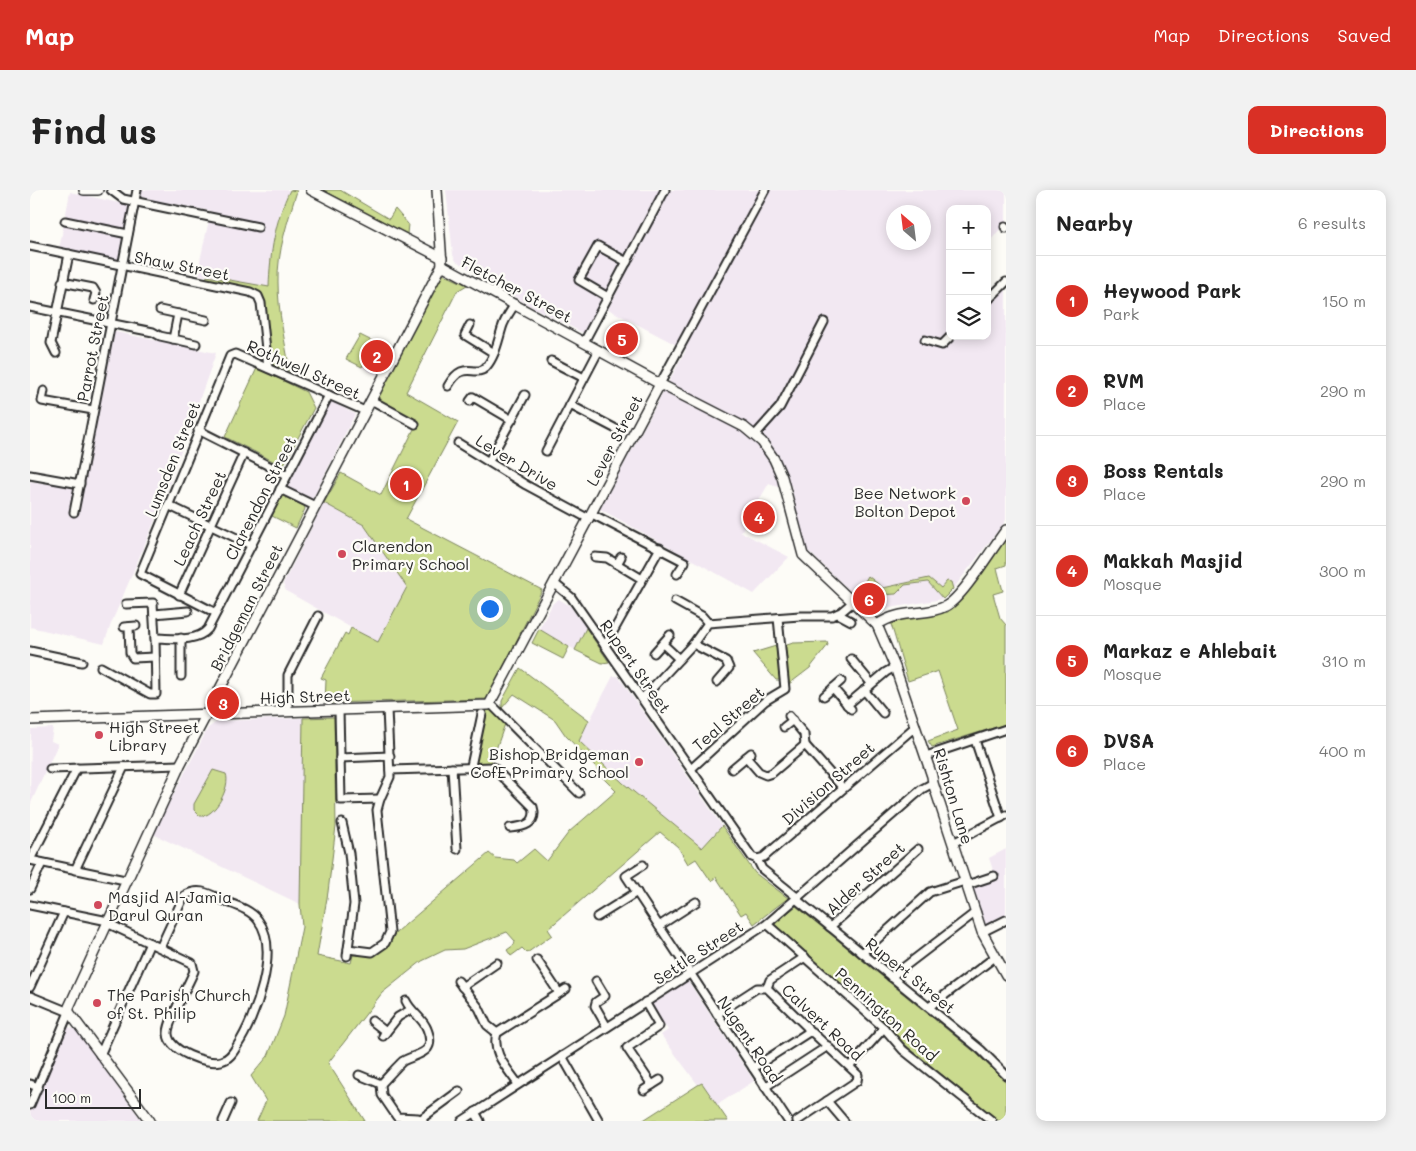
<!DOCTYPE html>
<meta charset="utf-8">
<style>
:root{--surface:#fff;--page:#f2f2f2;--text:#222;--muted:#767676;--line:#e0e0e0;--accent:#d93025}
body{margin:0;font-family:Mali,sans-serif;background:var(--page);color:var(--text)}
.controls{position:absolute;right:15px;top:15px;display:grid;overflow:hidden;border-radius:10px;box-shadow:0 2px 12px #0003}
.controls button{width:45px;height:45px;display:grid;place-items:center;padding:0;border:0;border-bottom:1px solid var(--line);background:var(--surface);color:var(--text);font:25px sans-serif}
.compass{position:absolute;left:856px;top:15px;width:45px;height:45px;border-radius:50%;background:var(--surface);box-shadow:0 2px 12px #0003;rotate:332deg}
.scale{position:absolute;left:15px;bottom:12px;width:96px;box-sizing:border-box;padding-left:5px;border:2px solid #2b2b2b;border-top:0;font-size:14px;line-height:18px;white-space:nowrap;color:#2b2b2b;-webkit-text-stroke:4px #fdfcf7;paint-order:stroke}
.you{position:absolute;left:459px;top:418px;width:18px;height:18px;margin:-12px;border:4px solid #fff;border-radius:50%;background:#1a73e8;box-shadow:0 0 0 8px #1a73e833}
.badge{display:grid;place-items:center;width:32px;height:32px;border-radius:50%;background:var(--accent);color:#fff;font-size:16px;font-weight:700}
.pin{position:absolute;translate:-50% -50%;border:2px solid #fff;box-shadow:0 1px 5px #0006}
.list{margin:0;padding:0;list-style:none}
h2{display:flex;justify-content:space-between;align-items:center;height:65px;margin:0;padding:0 20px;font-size:21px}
h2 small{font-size:16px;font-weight:400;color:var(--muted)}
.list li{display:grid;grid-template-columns:32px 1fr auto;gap:15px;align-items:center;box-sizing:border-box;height:90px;padding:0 20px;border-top:1px solid var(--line)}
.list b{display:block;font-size:19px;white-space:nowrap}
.list p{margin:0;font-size:16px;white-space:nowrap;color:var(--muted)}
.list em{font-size:16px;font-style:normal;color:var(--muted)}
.icon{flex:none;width:28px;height:28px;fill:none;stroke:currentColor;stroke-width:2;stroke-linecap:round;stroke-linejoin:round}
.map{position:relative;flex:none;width:976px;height:931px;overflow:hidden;border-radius:10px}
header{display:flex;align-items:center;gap:30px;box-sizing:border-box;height:70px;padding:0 25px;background:var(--accent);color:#fff}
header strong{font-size:24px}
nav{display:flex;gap:28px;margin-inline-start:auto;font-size:18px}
.intro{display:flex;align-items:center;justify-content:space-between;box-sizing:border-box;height:120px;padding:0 30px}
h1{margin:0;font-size:35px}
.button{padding:12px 22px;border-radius:10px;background:var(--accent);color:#fff;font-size:18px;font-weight:700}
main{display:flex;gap:30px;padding:0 30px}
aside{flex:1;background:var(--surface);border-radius:10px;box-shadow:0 2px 12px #0003}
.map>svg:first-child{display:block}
.built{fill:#f2e8f2;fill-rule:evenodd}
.green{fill:#cbdb8f;stroke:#7b835d}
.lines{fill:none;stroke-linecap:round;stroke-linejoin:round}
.minor-casing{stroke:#2b2b2b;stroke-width:11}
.tertiary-casing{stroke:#2b2b2b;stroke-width:12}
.minor{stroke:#fdfcf7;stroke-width:7}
.tertiary{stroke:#fdfcf7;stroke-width:9}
.poi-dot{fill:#d1495b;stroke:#fdfcf7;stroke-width:2}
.labels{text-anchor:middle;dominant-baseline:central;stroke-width:4.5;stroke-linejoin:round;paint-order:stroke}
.street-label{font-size:16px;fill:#2b2b2b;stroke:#fdfcf7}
.poi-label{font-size:16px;fill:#2b2b2b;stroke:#fdfcf7;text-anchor:start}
</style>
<header>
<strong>Map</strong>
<nav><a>Map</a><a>Directions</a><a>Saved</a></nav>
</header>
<div class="intro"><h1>Find us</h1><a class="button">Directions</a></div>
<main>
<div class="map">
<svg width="976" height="931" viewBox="0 0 976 931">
<rect width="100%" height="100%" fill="#fdfcf7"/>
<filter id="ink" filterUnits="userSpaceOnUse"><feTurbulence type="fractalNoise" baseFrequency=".02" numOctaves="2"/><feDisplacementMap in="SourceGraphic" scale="10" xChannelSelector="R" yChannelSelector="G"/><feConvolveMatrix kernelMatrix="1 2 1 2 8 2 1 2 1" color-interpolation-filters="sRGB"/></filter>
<g filter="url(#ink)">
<g class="built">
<path d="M111 0H260L250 20 243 57 239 98 167 84 181 21 109 7Z"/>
<path d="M416 0H631L553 143 497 114 426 71 423 65Z"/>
<path d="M640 0H976V35L974 34 957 55V19H920V146H957V117L976 99V330L923 399 921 392 911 398 899 388 853 398 834 393 866 404 875 395 898 392 913 409 841 421 774 357 761 295 750 298 739 293 711 342 759 367 724 404 570 319 656 160 578 119ZM864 22H894V52H864Z"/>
<path d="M40 2 107 17 96 73 29 60Z"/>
<path d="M81 141 186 163 134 309 81 434 74 454 0 437V291L52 299Z"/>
<path d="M346 153 359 159 346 185 332 177Z"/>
<path d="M301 211 325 224 282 310 257 298Z"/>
<path d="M294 313 334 335 377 397 348 453 256 401 253 394Z"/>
<path d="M529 409 540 416 556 438 545 460 509 439 523 413Z"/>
<path d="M583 486H588L692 636 672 658 593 593 549 551Z"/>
<path d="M273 528 270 714 123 644 178 538 188 531Z"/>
<path d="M23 538 21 551 28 554 0 615 1 539Z"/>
<path d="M976 659V725L956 736 943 696 966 689 959 668Z"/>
<path d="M658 791 724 891 687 915 672 893 668 895 631 845 638 840 621 815Z"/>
<path d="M38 837 46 840 112 931H0V895L11 900Z"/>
</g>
<g class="green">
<path d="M260 0 267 1C258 30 247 62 248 92 248 122 255 152 260 181L242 174 237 152 233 106 222 99 176 89 177 86 239 97C240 64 245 30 260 0Z"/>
<path d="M293 0H310L359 29 365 19 378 34 377 44Z"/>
<path d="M411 83 437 95 427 101 376 202 428 232 376 329 512 400 457 509 295 513 296 490 291 488 315 443 318 445 321 438 348 452 377 397 334 335 294 313 311 283 351 305 387 233 346 211Z"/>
<path d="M330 145 346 153 332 177 316 169Z"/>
<path d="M227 178 276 202 284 218 253 276 195 247Z"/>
<path d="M252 303 274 315 275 319 266 338 240 325Z"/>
<path d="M976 348V375L967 378 973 401 963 404 970 428 976 435V534L902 557 898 551 928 540 908 481 878 491 861 434 866 429 918 422Z"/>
<path d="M838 386 853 398 899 388 911 398 917 391 921 392 923 399 913 409 898 392 875 395 866 404 850 405 834 393Z"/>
<path d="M556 438 579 472 572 473 545 460Z"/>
<path d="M509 439 539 457 533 469 502 453Z"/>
<path d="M797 452 798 455 780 478 759 494 754 456 763 453Z"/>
<path d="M746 456 750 490H746L723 463Z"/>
<path d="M490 478 559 530 549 551 593 593 672 658 692 636 725 683 758 708 724 734 716 722 711 725 686 687 681 691 666 669 658 674 648 657 630 642 518 739 522 745 497 763 492 758 481 766 477 760 484 755 485 751 477 742 433 759 415 760 392 771 352 803 298 873 335 931H227L236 911 221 886 238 866 254 826 272 737 270 714 273 528 304 527 306 636 298 702 287 766 321 773 323 765C342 765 352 765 361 747L459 663 465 668 484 670 487 673 504 659 517 671 539 642 586 601 568 583 566 577 536 546 525 530 484 504 472 518V511Z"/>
<path d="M461 514 476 531 460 576H441L454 516Z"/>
<path d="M183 580 196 584C201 596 185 628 170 626L164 620V614Z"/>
<path d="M766 716 947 864 976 892V931H969L872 852 860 836 744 734Z"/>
<path d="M672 893 698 931H612L668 895Z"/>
</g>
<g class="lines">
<g class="minor-casing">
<g id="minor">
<path d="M81 0 93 9 228 37"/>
<path d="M35 31 98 44"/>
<path d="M975 37 976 38"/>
<path d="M0 56 220 102 228 106 231 113 238 178"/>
<path d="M32 92 63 98 66 103 64 110"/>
<path d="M578 107 549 90 568 56 597 72"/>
<path d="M957 111 976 92"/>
<path d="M0 117 123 142 130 146 166 154"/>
<path d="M130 120 176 130"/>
<path d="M440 135 435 145 464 163"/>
<path d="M143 149 148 124"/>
<path d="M895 150 912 155 921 146"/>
<path d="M554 152 635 0"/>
<path d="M26 163 21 153 39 64"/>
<path d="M521 171 554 188"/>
<path d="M630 194 735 0"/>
<path d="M418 196C434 168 445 189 456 177 465 167 468 151 472 138 474 130 480 122 485 114"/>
<path d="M14 201 12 211 63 220"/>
<path d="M341 210 385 234"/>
<path d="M440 211 443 207 482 230"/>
<path d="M540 215 588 240"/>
<path d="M168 240 257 285"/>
<path d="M725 245 750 217 794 132"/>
<path d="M428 253 496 295 559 329"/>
<path d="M516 261 569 160"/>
<path d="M459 271 495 205"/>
<path d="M0 285 50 294"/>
<path d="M250 299 285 316"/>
<path d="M138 315 221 355"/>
<path d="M44 322 107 0"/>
<path d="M562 324 655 372 647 384"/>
<path d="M565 367 577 368 612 389"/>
<path d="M587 374 591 367"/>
<path d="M525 394 541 407 722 667 727 669"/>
<path d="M149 405 214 263"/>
<path d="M645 411 672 426 678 433"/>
<path d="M96 414 123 413 125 448"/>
<path d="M186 423 110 384 200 166 205 164 335 221"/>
<path d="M124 424 158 421"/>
<path d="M808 424 821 431"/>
<path d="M94 437 106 436"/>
<path d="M99 437 100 463 103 468 125 467"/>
<path d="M151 448V486"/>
<path d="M633 454 649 469"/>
<path d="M663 454 696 471 699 478 687 492"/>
<path d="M575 456 630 358"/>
<path d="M0 461 52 472"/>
<path d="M624 463 640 445"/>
<path d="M821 469 841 493"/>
<path d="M71 477 120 504H126L125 448C141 448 166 453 178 439L299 205"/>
<path d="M803 498 821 519"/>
<path d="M834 500 853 523"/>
<path d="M794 506 811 491"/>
<path d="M612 509 663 454 678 433 770 426H802L811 422 823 412"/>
<path d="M461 514 549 603"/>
<path d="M817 515 856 482 865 477"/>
<path d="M309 520 311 610 350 609"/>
<path d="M258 521V485L288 426"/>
<path d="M759 526 774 544 775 555"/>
<path d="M754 537 763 530"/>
<path d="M945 550 971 628"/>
<path d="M896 566 976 539"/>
<path d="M716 567 729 582 736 585 742 583 775 555 813 598"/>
<path d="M310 568 360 566"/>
<path d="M441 576 452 524"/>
<path d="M422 578 427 659"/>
<path d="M20 579 150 575"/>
<path d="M661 579 735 511 755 499 748 428"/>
<path d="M702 579 721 563"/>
<path d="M360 580 463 577 503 617C508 634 493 637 480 638"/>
<path d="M312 633 319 663 324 714 317 766"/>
<path d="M923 653 976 625"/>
<path d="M727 669 734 667 886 536"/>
<path d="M727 669 732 679 768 708"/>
<path d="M0 670 47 578"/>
<path d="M0 670 95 690"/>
<path d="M613 675 596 686 758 931"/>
<path d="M45 680 94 577"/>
<path d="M937 695 964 686"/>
<path d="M0 699 12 673"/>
<path d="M766 709 951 860 976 885"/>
<path d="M0 715 78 731"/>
<path d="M567 727 607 702"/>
<path d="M77 733 162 773 164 781C159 794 137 832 138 844 139 861 176 875 191 871 199 869 203 863 207 856 225 829 251 760 228 730 220 719 204 715 192 710 178 703 168 697 154 706L130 758"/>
<path d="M737 734 854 838 873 860 962 931"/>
<path d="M629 736 666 712"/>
<path d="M800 737 888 659"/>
<path d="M952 742 976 730"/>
<path d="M318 759 342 762 355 753 360 742 347 620 350 609 360 587 357 519"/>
<path d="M832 763 900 702 935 691"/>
<path d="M507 770 529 803"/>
<path d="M861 787 946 722"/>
<path d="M428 791 449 818 457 835 467 843"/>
<path d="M566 791 575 806 566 812 565 816 577 837"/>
<path d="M0 797 34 722"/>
<path d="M432 797 467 773"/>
<path d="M737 798 777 837 779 842 783 843 828 885 827 891 767 931"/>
<path d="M737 798 740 790 775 767"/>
<path d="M0 806 39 822 0 915"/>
<path d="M376 811C381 822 393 828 397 839 407 864 388 863 373 871 370 873 355 890 351 894L352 905 367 927 388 928 393 931"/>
<path d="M615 812 629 836 597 858 622 895"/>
<path d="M899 817 965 767"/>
<path d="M687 824 727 798H737"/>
<path d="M342 831 356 842"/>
<path d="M353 846 368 827 380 820"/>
<path d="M70 865 120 753"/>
<path d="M532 866 569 931"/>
<path d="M820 876 854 838"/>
<path d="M723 878 779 842"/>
<path d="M329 885 351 894"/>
<path d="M0 894 8 897"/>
<path d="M488 894C478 879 461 863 467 843L536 799"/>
<path d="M735 897 798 856"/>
<path d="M614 900 630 890"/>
<path d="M797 911 814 931"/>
<path d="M445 922 450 931"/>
<path d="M391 929 429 901"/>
<path d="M193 931 201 913"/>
<path d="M432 931 737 734 892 599 903 593"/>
</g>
</g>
<g class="tertiary-casing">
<g id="tertiary">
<path d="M54 0H68"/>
<path d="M281 0 412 68"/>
<path d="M412 75 630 194 714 237 732 252 744 269 752 287 773 365 847 435 865 477 902 586 903 593 952 742 976 785"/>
<path d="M847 435C871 418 895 427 916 416 933 407 963 357 976 340"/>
<path d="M0 530 459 515 630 194"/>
<path d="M120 931 39 822V817L150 575 412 75 407 0"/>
</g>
</g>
<use href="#minor" class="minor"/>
<use href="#tertiary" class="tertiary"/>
</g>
</g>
<g class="poi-dot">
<circle cx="936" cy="311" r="5"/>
<circle cx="312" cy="364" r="5"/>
<circle cx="69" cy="545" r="5"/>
<circle cx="609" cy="572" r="5"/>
<circle cx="68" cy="715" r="5"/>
<circle cx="67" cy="813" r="5"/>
</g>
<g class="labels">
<g class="street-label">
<text transform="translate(152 75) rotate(11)">Shaw Street</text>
<text transform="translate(487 99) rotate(28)">Fletcher Street</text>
<text transform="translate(62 158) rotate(-79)">Parrot Street</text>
<text transform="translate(274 179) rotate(24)">Rothwell Street</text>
<text transform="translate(584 250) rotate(-62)">Lever Street</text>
<text transform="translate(142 269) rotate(-68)">Lumsden Street</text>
<text transform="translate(487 272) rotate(31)">Lever Drive</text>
<text transform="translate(230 308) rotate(-63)">Clarendon Street</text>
<text transform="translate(169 328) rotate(-65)">Leach Street</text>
<text transform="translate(216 417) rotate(-63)">Bridgeman Street</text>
<text transform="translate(606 476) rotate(55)">Rupert Street</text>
<text transform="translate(275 506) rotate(-2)">High Street</text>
<text transform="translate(698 528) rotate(-41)">Teal Street</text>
<text transform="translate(798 593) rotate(-41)">Division Street</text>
<text transform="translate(924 606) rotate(73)">Rishton Lane</text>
<text transform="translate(835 688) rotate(-42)">Alder Street</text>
<text transform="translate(668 762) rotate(-33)">Settle Street</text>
<text transform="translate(881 785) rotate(39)">Rupert Street</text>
<text transform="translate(857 824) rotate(42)">Pennington Road</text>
<text transform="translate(793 832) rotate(43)">Calvert Road</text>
<text transform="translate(720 849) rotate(56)">Nugent Road</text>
</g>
<g class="poi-label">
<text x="926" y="302" text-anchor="end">Bee Network<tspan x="926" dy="18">Bolton Depot</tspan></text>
<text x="322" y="355">Clarendon<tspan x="322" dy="18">Primary School</tspan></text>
<text x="79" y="536">High Street<tspan x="79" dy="18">Library</tspan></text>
<text x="599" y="563" text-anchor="end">Bishop Bridgeman<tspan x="599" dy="18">CofE Primary School</tspan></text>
<text x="78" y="706">Masjid Al-Jamia<tspan x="78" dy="18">Darul Quran</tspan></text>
<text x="77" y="804">The Parish Church<tspan x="77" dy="18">of St. Philip</tspan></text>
</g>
</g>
</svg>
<div class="controls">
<button>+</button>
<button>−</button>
<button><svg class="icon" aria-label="layers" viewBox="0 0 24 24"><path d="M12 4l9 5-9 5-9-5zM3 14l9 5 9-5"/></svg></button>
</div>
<svg class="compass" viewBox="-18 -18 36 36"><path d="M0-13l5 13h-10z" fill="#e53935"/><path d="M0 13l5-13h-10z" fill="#767676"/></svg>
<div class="scale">100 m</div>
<div class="you"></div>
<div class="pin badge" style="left:376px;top:294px">1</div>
<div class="pin badge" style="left:347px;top:166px">2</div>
<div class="pin badge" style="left:193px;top:513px">3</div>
<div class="pin badge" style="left:729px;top:327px">4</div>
<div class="pin badge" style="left:592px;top:149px">5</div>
<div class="pin badge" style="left:839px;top:409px">6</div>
</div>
<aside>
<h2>Nearby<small>6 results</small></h2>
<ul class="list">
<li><span class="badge">1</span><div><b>Heywood Park</b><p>Park</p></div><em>150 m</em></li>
<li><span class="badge">2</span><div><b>RVM</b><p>Place</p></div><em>290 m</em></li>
<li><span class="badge">3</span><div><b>Boss Rentals</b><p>Place</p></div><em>290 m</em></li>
<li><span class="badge">4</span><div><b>Makkah Masjid</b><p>Mosque</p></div><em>300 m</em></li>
<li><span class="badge">5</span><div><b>Markaz e Ahlebait</b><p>Mosque</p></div><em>310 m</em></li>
<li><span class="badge">6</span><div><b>DVSA</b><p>Place</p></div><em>400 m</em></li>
</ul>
</aside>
</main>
